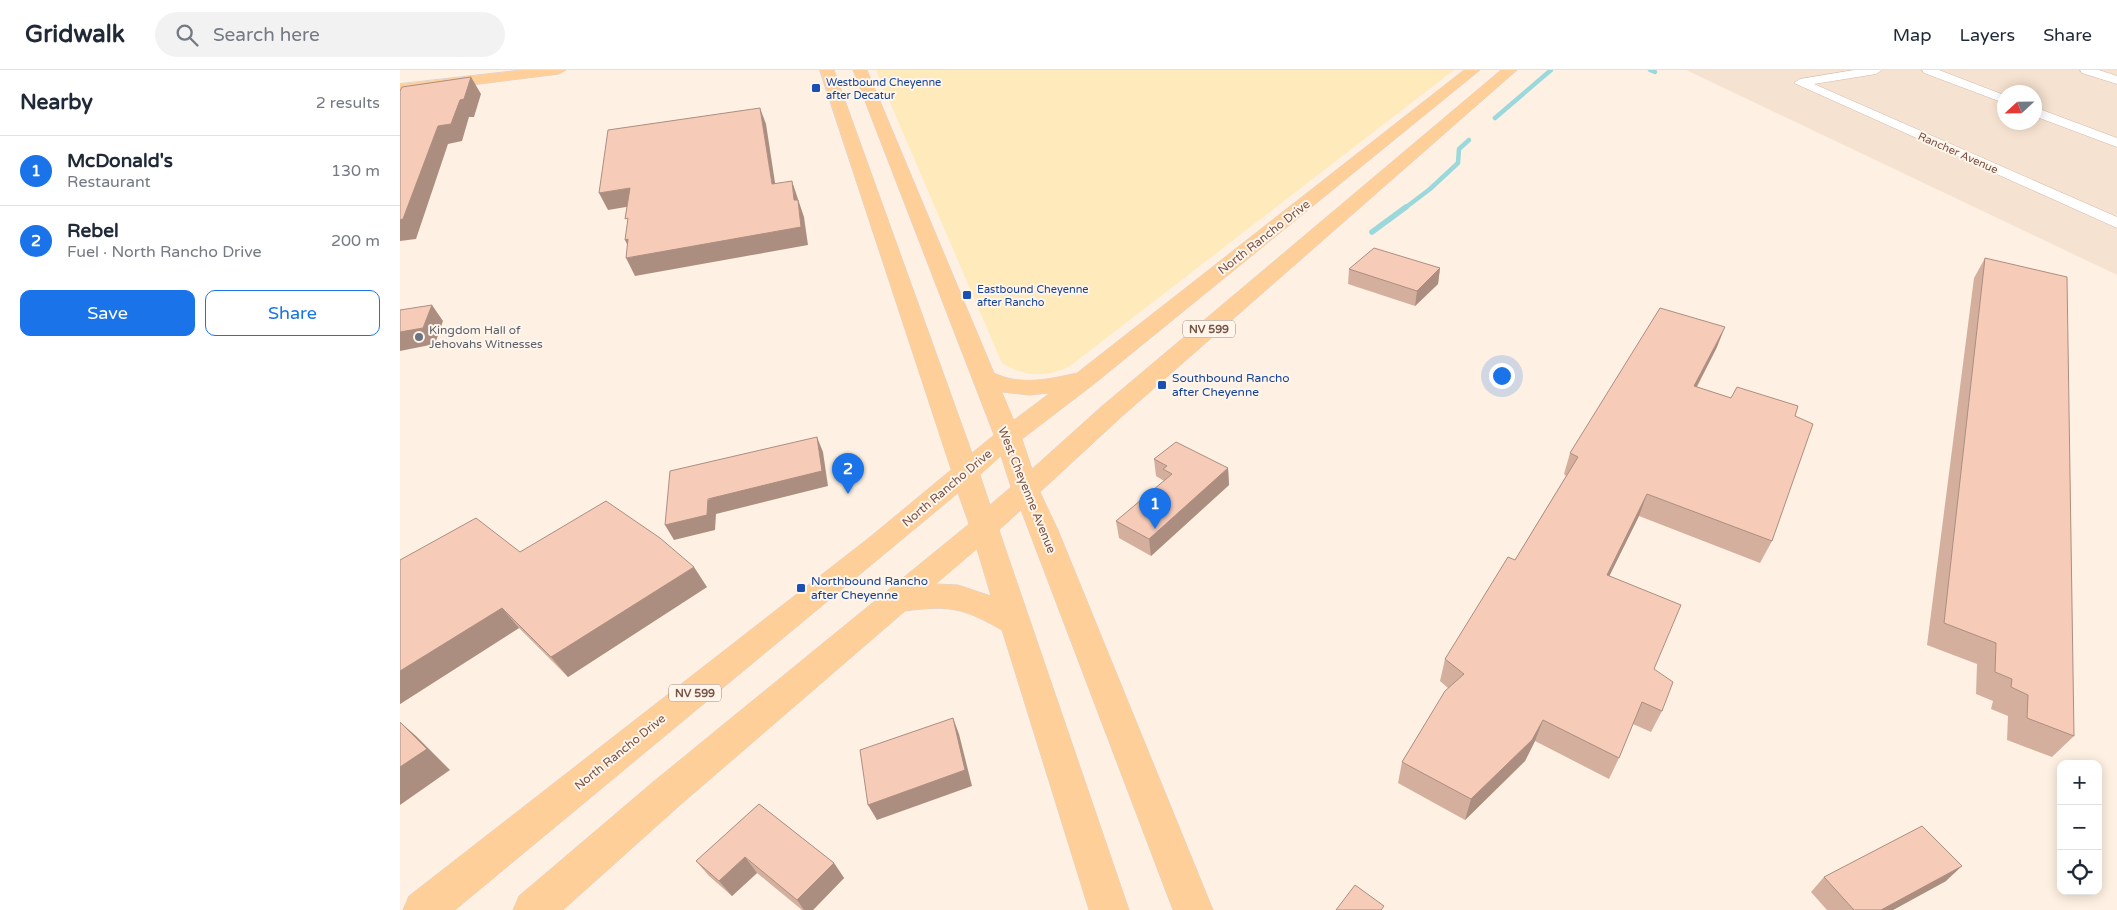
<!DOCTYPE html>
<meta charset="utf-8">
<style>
:root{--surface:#fff;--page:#f2f2f3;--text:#1f2937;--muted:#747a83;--line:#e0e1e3;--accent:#1a73e8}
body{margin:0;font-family:"Varela Round",sans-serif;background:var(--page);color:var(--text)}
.controls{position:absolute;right:15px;bottom:15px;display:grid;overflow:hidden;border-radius:10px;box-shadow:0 2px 12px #0003}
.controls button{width:45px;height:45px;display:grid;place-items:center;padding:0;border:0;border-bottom:1px solid var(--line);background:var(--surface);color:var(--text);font:25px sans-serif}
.compass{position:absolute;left:1597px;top:15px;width:45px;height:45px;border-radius:50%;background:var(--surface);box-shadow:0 2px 12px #0003;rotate:248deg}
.you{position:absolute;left:1101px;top:305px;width:18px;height:18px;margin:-12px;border:4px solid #fff;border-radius:50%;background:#1a73e8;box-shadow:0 0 0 8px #1a73e833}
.badge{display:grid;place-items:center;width:32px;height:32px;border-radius:50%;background:var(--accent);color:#fff;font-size:16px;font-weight:700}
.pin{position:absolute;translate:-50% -41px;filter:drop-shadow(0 1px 2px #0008)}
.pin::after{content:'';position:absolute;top:26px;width:18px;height:15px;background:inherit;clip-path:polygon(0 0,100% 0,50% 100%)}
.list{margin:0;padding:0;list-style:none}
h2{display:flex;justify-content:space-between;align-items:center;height:65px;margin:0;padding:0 20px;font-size:21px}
h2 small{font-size:16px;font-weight:400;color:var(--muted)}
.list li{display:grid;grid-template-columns:32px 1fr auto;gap:15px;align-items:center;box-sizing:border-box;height:70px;padding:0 20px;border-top:1px solid var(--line)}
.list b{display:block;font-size:19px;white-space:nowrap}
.list p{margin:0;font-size:16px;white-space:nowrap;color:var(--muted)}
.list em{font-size:16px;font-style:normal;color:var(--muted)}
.actions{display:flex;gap:10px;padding:15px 20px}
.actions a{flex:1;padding:11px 0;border:1px solid var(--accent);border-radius:10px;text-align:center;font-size:18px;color:var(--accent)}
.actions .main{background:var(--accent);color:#fff}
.icon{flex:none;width:28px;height:28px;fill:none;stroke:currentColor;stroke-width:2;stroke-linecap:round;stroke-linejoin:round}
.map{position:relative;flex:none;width:1717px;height:840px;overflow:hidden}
header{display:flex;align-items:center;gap:30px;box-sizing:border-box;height:70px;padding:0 25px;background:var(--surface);border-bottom:1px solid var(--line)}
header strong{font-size:24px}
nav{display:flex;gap:28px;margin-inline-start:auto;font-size:18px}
.search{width:350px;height:45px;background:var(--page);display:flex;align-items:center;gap:12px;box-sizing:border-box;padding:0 18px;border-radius:28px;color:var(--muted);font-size:19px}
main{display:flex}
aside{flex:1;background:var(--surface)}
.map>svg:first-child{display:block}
.residential{fill:#f6e2d0;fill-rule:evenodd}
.sand{fill:#ffeabc}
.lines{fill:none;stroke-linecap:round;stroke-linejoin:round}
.stream-far1{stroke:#9bd8dc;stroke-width:4.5}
.stream{stroke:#9bd8dc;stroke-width:5.5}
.minor-casing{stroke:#d2b9aa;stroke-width:1}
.major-casing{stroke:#dcd2cf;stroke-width:1}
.minor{fill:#fff;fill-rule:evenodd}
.major{fill:#ffcf99;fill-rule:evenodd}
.wall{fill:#d4af9e}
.shaded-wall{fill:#ac8e81}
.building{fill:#f6cbb8;stroke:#ac8e81}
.transit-dot{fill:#1a4fb4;stroke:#fff5eb;stroke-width:2}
.worship-dot{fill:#6b7280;stroke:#fff5eb;stroke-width:2}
.labels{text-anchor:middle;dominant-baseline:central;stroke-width:4;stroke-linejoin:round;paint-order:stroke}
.far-transit-label{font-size:11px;fill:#164399;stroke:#fff5eb;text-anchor:start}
.far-street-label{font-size:11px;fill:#785346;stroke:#fff5eb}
.shield{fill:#fff5eb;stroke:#a08478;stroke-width:1}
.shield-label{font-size:11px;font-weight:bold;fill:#785346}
.street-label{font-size:12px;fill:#785346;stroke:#fff5eb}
.worship-label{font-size:12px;fill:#5b616d;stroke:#fff5eb;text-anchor:start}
.transit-label{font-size:12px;fill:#164399;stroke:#fff5eb;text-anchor:start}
</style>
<header>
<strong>Gridwalk</strong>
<div class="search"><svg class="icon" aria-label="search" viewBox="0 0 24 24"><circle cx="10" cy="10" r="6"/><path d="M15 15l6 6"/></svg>Search here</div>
<nav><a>Map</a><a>Layers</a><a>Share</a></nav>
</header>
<main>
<aside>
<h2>Nearby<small>2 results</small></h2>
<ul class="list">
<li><span class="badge">1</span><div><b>McDonald's</b><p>Restaurant</p></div><em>130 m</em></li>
<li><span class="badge">2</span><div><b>Rebel</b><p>Fuel · North Rancho Drive</p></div><em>200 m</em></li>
</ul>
<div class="actions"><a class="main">Save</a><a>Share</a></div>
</aside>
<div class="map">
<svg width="1717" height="840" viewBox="0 0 1717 840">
<rect width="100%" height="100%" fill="#fef1e3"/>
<path class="residential" d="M1286 0H1717V205ZM1604 22H1634V52H1604Z"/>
<path class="sand" d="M476 0H1054L670 296C646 308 625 307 602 293Z"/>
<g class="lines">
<g class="stream-far1">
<path d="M1250 0 1255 2"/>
<path d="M1095 48 1151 0"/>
<path d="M1005 138 1030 119 1058 93 1059 79 1069 70"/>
</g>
<path class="stream" d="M972 162 1006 137"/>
<g class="minor-casing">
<g id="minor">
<path d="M1454 0H1482L1476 4 1414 14 1717 147V158L1394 13 1400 9Z"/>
<path d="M1522 0H1539L1604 25V33L1524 3Z"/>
<path d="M1680 0H1699L1717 6V14L1682 3Z"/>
<path d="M1634 37 1717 68V77L1634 46Z"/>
</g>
</g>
<g class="major-casing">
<g id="major">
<path d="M122 0H166L159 4 0 24V14Z"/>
<path d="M420 0H434L572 383 594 365 453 0H467L594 303C620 316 650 309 677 303L1064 0H1080L694 314 622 369 632 399 701 337 1101 0H1117L719 349 640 422 658 460 813 840H773L621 440 599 460 729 840H689L602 560C563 538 550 535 505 541L279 736 163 840H113L119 826 253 712 569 454 558 423 55 840H3L9 826 470 467 551 400ZM602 322 629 325 650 323 614 350ZM601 386 611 417 590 435 580 405ZM577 479 591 526 558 515 536 514Z"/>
</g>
</g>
<use href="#minor" class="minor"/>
<use href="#major" class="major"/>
</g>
<g class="wall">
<path d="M1585 188 1674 666 1652 687 1607 670 1608 646 1591 639 1593 631 1576 624 1577 594 1527 575 1574 208Z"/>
<path d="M1040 198 1038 214 1015 236 948 214 949 199Z"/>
<path d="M1317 277 1297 317 1331 328 1395 346 1372 471 1360 493 1239 446 1209 506 1254 599 1262 641 1251 662 1233 654 1219 688 1209 709 1135 671 1125 691 1065 750 998 713 1002 692 1048 618 1040 611 1045 589 1115 490 1166 406 1164 404 1170 383Z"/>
<path d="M754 389 828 398 829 415 751 486 719 468 716 451 764 411 756 406Z"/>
<path d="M120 482 307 517 168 607 119 558 0 634V490Z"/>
<path d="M359 734 434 793 444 808 413 840H402L357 803 332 826 309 806 296 791Z"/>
<path d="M1424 807 1546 811 1493 840H1427L1411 822Z"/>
</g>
<g class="shaded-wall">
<path d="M71 7 81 24 74 47H69L62 71 48 74 16 169 0 171V150L38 56 60 30Z"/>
<path d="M360 38 366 54 378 132 372 114Z"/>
<path d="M392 111 404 147 408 175 235 206 226 188 233 187 225 170 394 130Z"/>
<path d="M230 118 238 135 208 140 199 123Z"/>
<path d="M1040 198 1038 214 1015 236 1017 221Z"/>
<path d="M32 235 43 251 35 274 0 281V262Z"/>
<path d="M1325 257 1317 277 1286 337 1294 316Z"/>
<path d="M417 367 423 382 428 416 316 444 315 460 274 470 265 455Z"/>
<path d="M828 398 829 415 751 486 749 469Z"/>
<path d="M1247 424 1239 446 1199 527 1207 505Z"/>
<path d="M294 497 307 517 168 607 151 587Z"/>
<path d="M102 538 119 558 0 634V601Z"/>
<path d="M553 648 559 664 572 716 477 750 468 735Z"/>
<path d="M1143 650 1135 671 1125 691 1065 750 1071 729Z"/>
<path d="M0 652 16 666 50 700 0 735Z"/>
<path d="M345 787 357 803 332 826 319 811Z"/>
<path d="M434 793 444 808 413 840H404L397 830Z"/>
<path d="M1562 796 1546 811 1493 840H1481Z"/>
</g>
<g class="building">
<path d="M71 7 64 29 60 30 51 54 38 56 3 149 0 150V21L2 17Z"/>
<path d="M360 38 372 114 392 111 394 130H398L401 157 226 188 228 169 225 170 228 148 225 149 230 118 199 123 208 60Z"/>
<path d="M974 178 1040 198 1017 221 949 199Z"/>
<path d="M1585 188 1667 207 1674 666 1627 648 1628 625 1611 617 1612 609 1595 602 1596 573 1544 553Z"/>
<path d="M32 235 23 258 0 262V240Z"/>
<path d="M1260 238 1325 257 1294 316 1331 328 1337 317 1398 336 1395 346 1413 354 1372 471 1247 424 1207 505 1281 535 1254 599 1273 612 1262 641 1242 632 1219 688 1143 650 1132 670 1071 729 1002 692 1045 621 1064 604 1045 589 1108 487 1115 490 1178 387 1170 383Z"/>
<path d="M417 367 422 401 308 429 307 445 265 455 270 401Z"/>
<path d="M776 372 828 398 749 469 716 451 772 404 763 399 767 396 754 389Z"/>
<path d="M206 431 260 468 294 497 151 587 102 538 0 601V490L76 448 120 482Z"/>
<path d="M553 648 565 700 468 735 460 680Z"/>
<path d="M0 652 27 679 0 697Z"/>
<path d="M359 734 434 793 397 830 345 787 319 811 296 791Z"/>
<path d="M1522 756 1562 796 1481 840H1454L1424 807Z"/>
<path d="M955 815 984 836 981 840H936Z"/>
</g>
<g class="transit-dot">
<rect x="411" y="13" width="10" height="10" rx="2.5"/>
<rect x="562" y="220" width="10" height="10" rx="2.5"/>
<rect x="757" y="310" width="10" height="10" rx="2.5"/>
<rect x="396" y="513" width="10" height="10" rx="2.5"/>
</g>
<circle class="worship-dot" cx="19" cy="267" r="5"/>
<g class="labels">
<g class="far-transit-label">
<text x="426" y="12">Westbound Cheyenne<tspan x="426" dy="13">after Decatur</tspan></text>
<text x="577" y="219">Eastbound Cheyenne<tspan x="577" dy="13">after Rancho</tspan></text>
</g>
<g class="far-street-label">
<text transform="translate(1558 83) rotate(24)">Rancher Avenue</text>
</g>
<g class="shield">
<rect x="783" y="250.5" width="52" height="17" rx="4"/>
<rect x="269" y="614.5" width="52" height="17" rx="4"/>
</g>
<g class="shield-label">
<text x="809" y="259">NV 599</text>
<text x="295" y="623">NV 599</text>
</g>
<g class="street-label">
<text transform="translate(864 167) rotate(-38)">North Rancho Drive</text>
<text transform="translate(547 418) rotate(-40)">North Rancho Drive</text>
<text transform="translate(627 420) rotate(68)">West Cheyenne Avenue</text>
<text transform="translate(220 682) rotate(-39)">North Rancho Drive</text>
</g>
<g class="worship-label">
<text x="29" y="260">Kingdom Hall of<tspan x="29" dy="14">Jehovahs Witnesses</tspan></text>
</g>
<g class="transit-label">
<text x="772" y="308">Southbound Rancho<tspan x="772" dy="14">after Cheyenne</tspan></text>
<text x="411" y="511">Northbound Rancho<tspan x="411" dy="14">after Cheyenne</tspan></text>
</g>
</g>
</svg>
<div class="controls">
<button>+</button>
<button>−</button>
<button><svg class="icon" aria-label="locate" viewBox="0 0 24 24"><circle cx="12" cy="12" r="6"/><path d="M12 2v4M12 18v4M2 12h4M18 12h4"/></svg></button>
</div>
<svg class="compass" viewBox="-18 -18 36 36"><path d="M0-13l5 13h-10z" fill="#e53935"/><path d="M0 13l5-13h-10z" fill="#747a83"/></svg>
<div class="you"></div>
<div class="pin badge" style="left:755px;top:459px">1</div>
<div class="pin badge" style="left:448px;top:424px">2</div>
</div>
</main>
